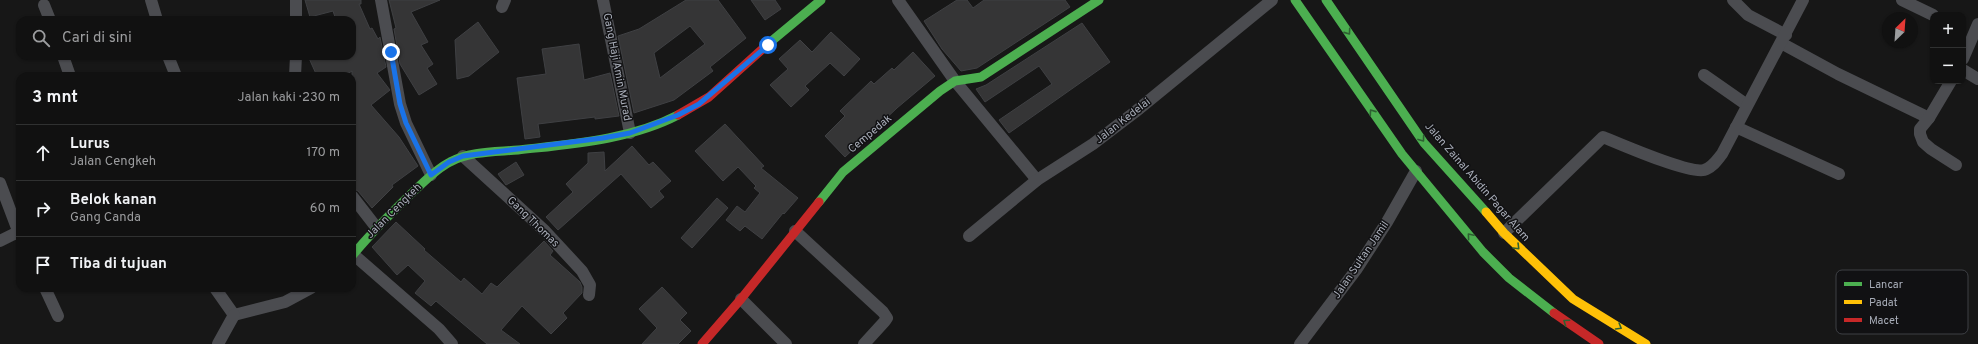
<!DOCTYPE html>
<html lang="id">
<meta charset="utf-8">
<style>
:root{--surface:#111;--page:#1a1a1a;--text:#f1f3f6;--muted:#9c9d9f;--line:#303131}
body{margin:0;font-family:Overpass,sans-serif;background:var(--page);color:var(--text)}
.controls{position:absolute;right:12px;top:12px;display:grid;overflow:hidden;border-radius:8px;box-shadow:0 1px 3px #0004}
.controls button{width:36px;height:36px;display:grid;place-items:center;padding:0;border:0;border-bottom:1px solid var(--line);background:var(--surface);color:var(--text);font:20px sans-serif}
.compass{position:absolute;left:1882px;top:12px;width:36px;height:36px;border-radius:50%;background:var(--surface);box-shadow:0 1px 3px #0004;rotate:25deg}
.stop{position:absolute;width:12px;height:12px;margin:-9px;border:3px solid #1a73e8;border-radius:50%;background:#fff}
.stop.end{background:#1a73e8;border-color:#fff;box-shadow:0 1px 4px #0008}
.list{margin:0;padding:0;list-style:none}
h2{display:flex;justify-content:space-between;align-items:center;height:52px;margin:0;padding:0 16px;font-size:17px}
h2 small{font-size:13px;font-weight:400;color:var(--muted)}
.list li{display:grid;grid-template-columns:26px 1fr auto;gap:12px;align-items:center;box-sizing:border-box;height:56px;padding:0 16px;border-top:1px solid var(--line)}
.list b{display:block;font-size:15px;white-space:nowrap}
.list p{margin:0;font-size:13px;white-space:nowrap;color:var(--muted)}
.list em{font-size:13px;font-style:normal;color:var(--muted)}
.icon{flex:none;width:22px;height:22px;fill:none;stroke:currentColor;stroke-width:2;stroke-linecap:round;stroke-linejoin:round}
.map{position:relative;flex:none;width:1978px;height:344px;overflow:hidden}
.search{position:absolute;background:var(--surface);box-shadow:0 1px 3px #0004;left:16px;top:16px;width:340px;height:44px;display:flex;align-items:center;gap:10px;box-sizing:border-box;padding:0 14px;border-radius:12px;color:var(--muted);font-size:15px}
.panel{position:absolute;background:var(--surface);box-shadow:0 1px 3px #0004;left:16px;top:72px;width:340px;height:220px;border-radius:12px}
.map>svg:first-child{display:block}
.building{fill:#353536;stroke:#3f4043;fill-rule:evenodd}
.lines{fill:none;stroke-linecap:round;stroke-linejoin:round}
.street{stroke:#4b4c50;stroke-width:12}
.fast{stroke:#4caf50;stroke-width:9}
.slow{stroke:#ffc107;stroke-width:9}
.jam{stroke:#c62828;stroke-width:9}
.oneway{stroke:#2e6032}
.route{stroke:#1a73e8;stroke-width:5}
.labels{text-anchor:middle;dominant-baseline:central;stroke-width:3;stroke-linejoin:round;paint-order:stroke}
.street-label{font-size:11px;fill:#a8adb8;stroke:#111113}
.key{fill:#111113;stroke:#3e4045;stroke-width:1}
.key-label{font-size:11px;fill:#a8adb8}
</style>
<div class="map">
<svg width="1978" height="344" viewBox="0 0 1978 344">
<rect width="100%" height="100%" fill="#171717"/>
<g class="building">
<path d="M305 0H361V4H359L370 29 372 28 378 39 380 37 386 67 377 73 390 90 371 105 399 137 418 166 392 185 393 187 372 208 358 191 352 188V71L344 76H317L308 56H352V20H336L333 11 310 17Z"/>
<path d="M389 0H440L411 12 428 42 421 45 433 64 427 68 437 84 419 95 400 64 394 29 396 28Z"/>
<path d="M686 0H718L746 38 710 67 713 71 674 100 634 113 618 36 639 29ZM690 26 705 44 660 78 654 53Z"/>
<path d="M751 0H775L781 9 765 20Z"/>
<path d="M957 0H967L973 8 984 0H1065L1070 7 977 68 961 71 942 49 924 21Z"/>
<path d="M478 22 499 52 469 76 457 79 455 40Z"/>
<path d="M1082 23 1110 62 1009 133 999 120 1052 84 1039 66 985 102 976 89 986 85Z"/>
<path d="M831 32 860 59 844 76 830 63 805 86 809 90 791 107 770 85 788 69 779 59 800 40 812 52Z"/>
<path d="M579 44 584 80 610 73 619 116 595 119V117L538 124 540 137 525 139 517 78 546 74 542 49Z"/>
<path d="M913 52 935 76 897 108 845 157 825 136 845 116 840 111 871 81 874 84 892 68 894 70Z"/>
<path d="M725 124 764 166 761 168 798 198 784 214 783 213 762 239 745 226 740 231 726 220 737 206 745 212 760 193 754 188 756 186 738 167 723 181 695 151Z"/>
<path d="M632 146 649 165 653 162 671 181 659 191 664 197 651 208 621 174 558 230 546 217 573 192 566 184 588 163V153L604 152 605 171Z"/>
<path d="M516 162 524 175 506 185 498 174Z"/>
<path d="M717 198 728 208 692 248 681 238Z"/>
<path d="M396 222 425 249 424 250 461 282 464 278 482 294 491 283 497 287 544 241 553 251 550 255 580 282 582 287V293L563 313 567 318 551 334 522 306 501 330 520 344H487L436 301 431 306 415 293 425 281 408 265 397 275 372 247Z"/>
<path d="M662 287 687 313 680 320 691 331 678 344H642L657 328 639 309Z"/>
</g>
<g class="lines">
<g class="street">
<path d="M151 0 157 20"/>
<path d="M296 0V20"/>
<path d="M381 0 400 104 406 123 431 175"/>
<path d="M603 0 630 133"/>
<path d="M898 0 955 81 1037 180"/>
<path d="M1733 0 1748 15 1786 35"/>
<path d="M1902 0 1933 15"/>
<path d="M44 5 50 20"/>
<path d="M502 7 505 0"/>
<path d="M1781 43 1838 74 1929 118"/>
<path d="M63 56 70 76"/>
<path d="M168 56 176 76"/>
<path d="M1963 59 1978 24"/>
<path d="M1963 70 1978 79"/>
<path d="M1704 75 1747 105"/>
<path d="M295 76 296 56"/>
<path d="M1951 81 1929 118 1920 129V134L1923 142 1931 149 1956 165"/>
<path d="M1736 127 1839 174"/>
<path d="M463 156 545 231 582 271 590 285 589 295"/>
<path d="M0 183 20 236"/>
<path d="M352 196 376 227"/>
<path d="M795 231 883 312 887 318 885 321 864 344"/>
<path d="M1504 233 1603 137C1620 144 1689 174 1704 170 1712 168 1717 160 1722 154L1803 0"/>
<path d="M969 236 1037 180 1093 144 1135 112 1272 0"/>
<path d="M0 241 20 231"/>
<path d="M354 255 439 329 452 344"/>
<path d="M45 288 58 316"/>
<path d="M215 288 234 315"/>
<path d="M741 299 786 344"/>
<path d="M234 315 285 302 311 288"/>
<path d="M218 344 234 315"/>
<path d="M1300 344 1356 270 1387 222 1416 171"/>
</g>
<g class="fast">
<path d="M1295 0 1402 154 1483 252 1509 278 1554 313"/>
<path d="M1326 0 1424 143 1486 212"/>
<path d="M768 44 821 0"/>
<path d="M819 202 843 172 940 91 955 81 981 77 1099 0"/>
<path d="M352 256C371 233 391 213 413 192 424 182 436 169 450 162 470 151 496 152 518 150 571 144 630 140 678 115"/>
</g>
<path class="slow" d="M1486 212 1504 233 1573 299 1646 344"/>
<g class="jam">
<path d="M678 115 709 97 768 44"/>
<path d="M1554 313 1599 344"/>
<path d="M702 344 741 299 819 202"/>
</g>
</g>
<defs><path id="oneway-chevron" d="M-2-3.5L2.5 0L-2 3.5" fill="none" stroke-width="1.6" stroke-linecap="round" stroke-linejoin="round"/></defs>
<g class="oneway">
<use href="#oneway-chevron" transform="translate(1348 32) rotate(55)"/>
<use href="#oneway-chevron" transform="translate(1372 112) rotate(-125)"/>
<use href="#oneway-chevron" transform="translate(1422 139) rotate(54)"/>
<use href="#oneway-chevron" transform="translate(1470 236) rotate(-130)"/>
<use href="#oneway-chevron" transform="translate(1517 247) rotate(45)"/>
<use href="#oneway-chevron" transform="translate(1566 322) rotate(-145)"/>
<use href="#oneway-chevron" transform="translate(1619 327) rotate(31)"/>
</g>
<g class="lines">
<path class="route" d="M391 52 400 104 406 123 431 175 449 162 463 156 603 138 630 133 678 115 699 104 768 45"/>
</g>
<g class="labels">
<g class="street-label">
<text transform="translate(617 67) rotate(79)">Gang Haji Amin Murad</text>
<text transform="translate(1123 121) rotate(-38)">Jalan Kedelai</text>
<text transform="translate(870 134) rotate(-40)">Cempedak</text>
<text transform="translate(1477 182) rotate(49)">Jalan Zainal Abidin Pagar Alam</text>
<text transform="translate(394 211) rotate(-45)">Jalan Cengkeh</text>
<text transform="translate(533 222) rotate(44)">Gang Thomas</text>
<text transform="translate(1361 260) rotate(-56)">Jalan Sultan Jamil</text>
</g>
</g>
<rect x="1836" y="270" width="132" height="64" rx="6" class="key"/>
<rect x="1844" y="282" width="18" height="4" fill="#4caf50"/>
<rect x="1844" y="300" width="18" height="4" fill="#ffc107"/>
<rect x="1844" y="318" width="18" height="4" fill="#c62828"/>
<g class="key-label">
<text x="1869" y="288">Lancar</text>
<text x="1869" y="306">Padat</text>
<text x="1869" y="324">Macet</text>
</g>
</svg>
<div class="controls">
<button>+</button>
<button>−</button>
</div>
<svg class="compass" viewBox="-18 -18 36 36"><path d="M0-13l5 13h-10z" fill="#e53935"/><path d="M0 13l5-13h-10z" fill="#9c9d9f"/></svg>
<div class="stop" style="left:768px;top:45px"></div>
<div class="stop end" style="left:391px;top:52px"></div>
<div class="search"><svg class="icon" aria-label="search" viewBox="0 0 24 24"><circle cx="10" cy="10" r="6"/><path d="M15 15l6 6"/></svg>Cari di sini</div>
<section class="panel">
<h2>3 mnt<small>Jalan kaki · 230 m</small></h2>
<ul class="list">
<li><svg class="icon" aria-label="ahead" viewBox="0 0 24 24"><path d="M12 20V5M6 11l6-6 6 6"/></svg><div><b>Lurus</b><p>Jalan Cengkeh</p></div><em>170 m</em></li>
<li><svg class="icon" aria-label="right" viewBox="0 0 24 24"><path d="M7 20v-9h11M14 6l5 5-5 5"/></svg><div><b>Belok kanan</b><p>Gang Canda</p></div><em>60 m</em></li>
<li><svg class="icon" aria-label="arrive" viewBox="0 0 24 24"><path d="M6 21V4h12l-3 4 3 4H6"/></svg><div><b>Tiba di tujuan</b></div></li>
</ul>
</section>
</div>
